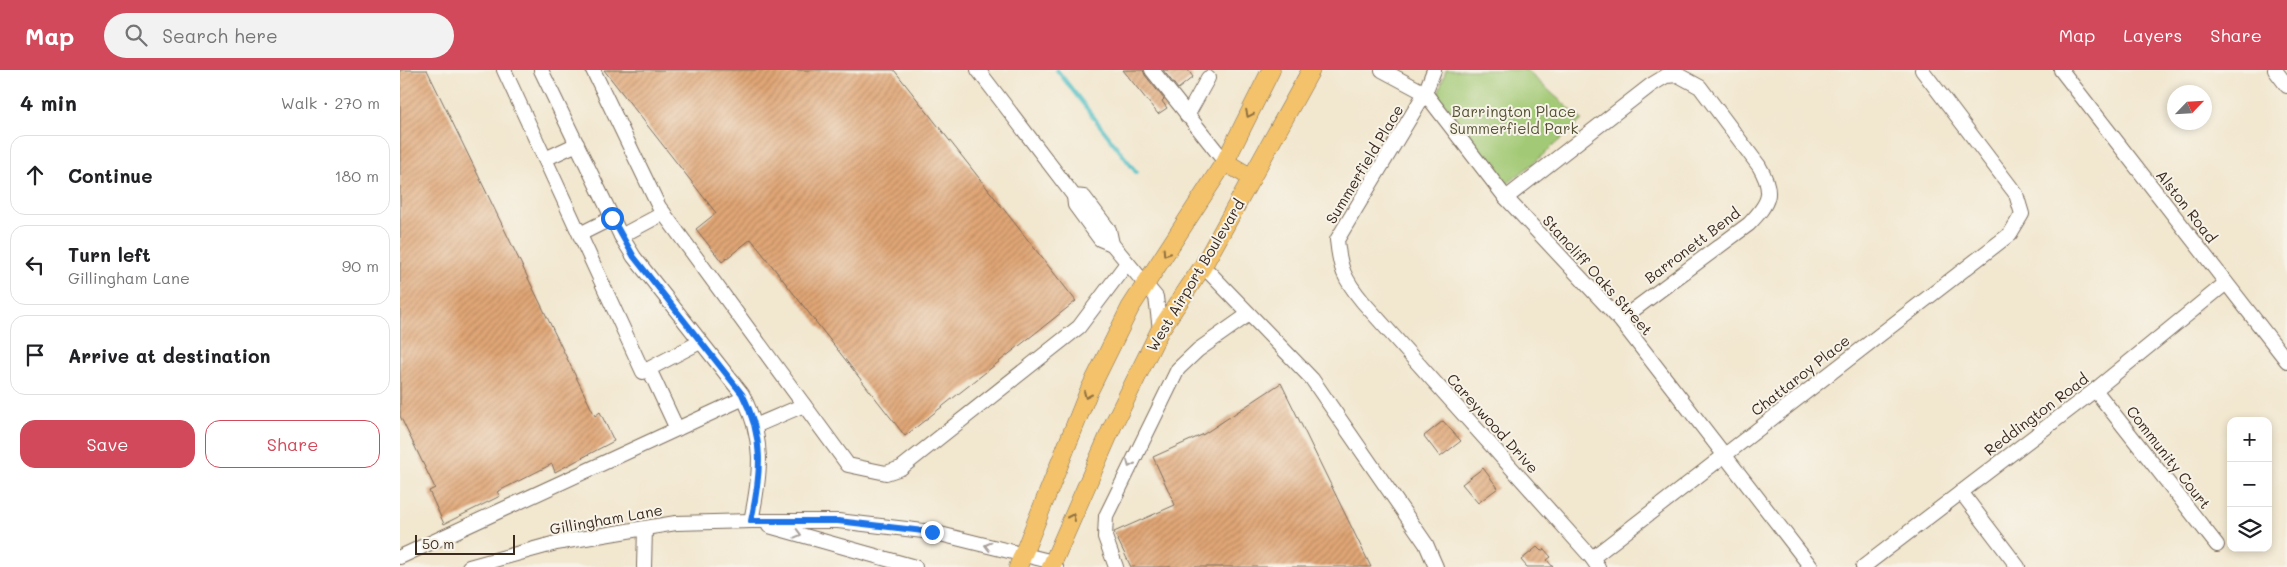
<!DOCTYPE html>
<meta charset="utf-8">
<style>
:root{--surface:#fff;--page:#f2f2f2;--text:#202124;--muted:#757577;--line:#e0e0e0;--accent:#d1495b}
body{margin:0;font-family:Mali,sans-serif;background:var(--page);color:var(--text)}
.controls{position:absolute;right:15px;bottom:15px;display:grid;overflow:hidden;border-radius:10px;box-shadow:0 2px 8px #0003}
.controls button{width:45px;height:45px;display:grid;place-items:center;padding:0;border:0;border-bottom:1px solid var(--line);background:var(--surface);color:var(--text);font:25px sans-serif}
.compass{position:absolute;left:1767px;top:15px;width:45px;height:45px;border-radius:50%;background:var(--surface);box-shadow:0 2px 8px #0003;rotate:65deg}
.scale{position:absolute;left:15px;bottom:12px;width:100px;box-sizing:border-box;padding-left:5px;border:2px solid #3b2a1e;border-top:0;font-size:14px;line-height:18px;white-space:nowrap;color:#3b2a1e;-webkit-text-stroke:4px #f7f3e8;paint-order:stroke}
.stop{position:absolute;width:15px;height:15px;margin:-11px;border:4px solid #1a73e8;border-radius:50%;background:#fff}
.stop.end{background:#1a73e8;border-color:#fff;box-shadow:0 1px 5px #0008}
.list{margin:0;padding:0;list-style:none}
h2{display:flex;justify-content:space-between;align-items:center;height:65px;margin:0;padding:0 20px;font-size:21px}
h2 small{font-size:16px;font-weight:400;color:var(--muted)}
.list li{display:grid;grid-template-columns:32px 1fr auto;gap:15px;align-items:center;box-sizing:border-box;height:80px;margin:0 10px 10px;padding:0 10px;border:1px solid var(--line);border-radius:15px}
.list b{display:block;font-size:19px;white-space:nowrap}
.list p{margin:0;font-size:16px;white-space:nowrap;color:var(--muted)}
.list em{font-size:16px;font-style:normal;color:var(--muted)}
.actions{display:flex;gap:10px;padding:15px 20px}
.actions a{flex:1;padding:11px 0;border:1px solid var(--accent);border-radius:15px;text-align:center;font-size:18px;color:var(--accent)}
.actions .main{background:var(--accent);color:#fff}
.icon{flex:none;width:28px;height:28px;fill:none;stroke:currentColor;stroke-width:2;stroke-linecap:round;stroke-linejoin:round}
.map{position:relative;flex:none;width:1887px;height:497px;overflow:hidden}
header{display:flex;align-items:center;gap:30px;box-sizing:border-box;height:70px;padding:0 25px;background:var(--accent);color:#fff}
header strong{font-size:24px}
nav{display:flex;gap:28px;margin-inline-start:auto;font-size:18px}
.search{width:350px;height:45px;background:var(--page);display:flex;align-items:center;gap:12px;box-sizing:border-box;padding:0 18px;border-radius:28px;color:var(--muted);font-size:19px}
main{display:flex}
aside{flex:1;background:var(--surface)}
.map>svg:first-child{display:block}
.green{fill:#a2c974;stroke:#6e7a49}
.lines{fill:none;stroke-linecap:round;stroke-linejoin:round}
.stream{stroke:#53c1c7;stroke-width:4}
.building{fill:url(#building-hatch)}
.minor-casing{stroke:#7b6c5c;stroke-width:16}
.major-casing{stroke:#7b6c5c;stroke-width:19}
.minor{stroke:#fff;stroke-width:14}
.major{stroke:#f3c26a;stroke-width:18}
.oneway{stroke:#8e6e40}
.oneway2{stroke:#a79f9a}
.route{stroke:#1a73e8;stroke-width:6}
.labels{text-anchor:middle;dominant-baseline:central;stroke-width:4;stroke-linejoin:round;paint-order:stroke}
.park-label{font-size:15px;fill:#555234;stroke:#f7f3e8}
.street-label{font-size:15px;fill:#3b2a1e;stroke:#f7f3e8}
</style>
<header>
<strong>Map</strong>
<div class="search"><svg class="icon" aria-label="search" viewBox="0 0 24 24"><circle cx="10" cy="10" r="6"/><path d="M15 15l6 6"/></svg>Search here</div>
<nav><a>Map</a><a>Layers</a><a>Share</a></nav>
</header>
<main>
<aside>
<h2>4 min<small>Walk · 270 m</small></h2>
<ul class="list">
<li><svg class="icon" aria-label="ahead" viewBox="0 0 24 24"><path d="M12 20V5M6 11l6-6 6 6"/></svg><div><b>Continue</b></div><em>180 m</em></li>
<li><svg class="icon" aria-label="left" viewBox="0 0 24 24"><path d="M17 20v-9H6M10 6l-5 5 5 5"/></svg><div><b>Turn left</b><p>Gillingham Lane</p></div><em>90 m</em></li>
<li><svg class="icon" aria-label="arrive" viewBox="0 0 24 24"><path d="M6 21V4h12l-3 4 3 4H6"/></svg><div><b>Arrive at destination</b></div></li>
</ul>
<div class="actions"><a class="main">Save</a><a>Share</a></div>
</aside>
<div class="map">
<svg width="1887" height="497" viewBox="0 0 1887 497">
<defs>
<pattern id="building-hatch" width="6" height="6" patternUnits="userSpaceOnUse" patternTransform="scale(1.25)"><rect width="6" height="6" fill="#e0a676"/><path d="M-1 1l2-2M0 6l6-6M5 7l2-2" fill="none" stroke="#b78760"/></pattern>
</defs>
<rect width="100%" height="100%" fill="#f7f3e8"/>
<filter id="ink" filterUnits="userSpaceOnUse"><feTurbulence type="fractalNoise" baseFrequency=".02" numOctaves="2"/><feDisplacementMap in="SourceGraphic" scale="10" xChannelSelector="R" yChannelSelector="G"/><feConvolveMatrix kernelMatrix="1 2 1 2 8 2 1 2 1" color-interpolation-filters="sRGB"/></filter>
<filter id="wash" filterUnits="userSpaceOnUse"><feTurbulence type="fractalNoise" baseFrequency=".0096" numOctaves="4" result="noise"/><feDisplacementMap in="SourceGraphic" scale="20" xChannelSelector="R" yChannelSelector="G"/><feGaussianBlur stdDeviation="1.12" result="paint"/><feColorMatrix in="noise" values="0 0 0 0 0 0 0 0 0 0 0 0 0 0 0 0 0 1.4 0 .05"/><feComposite in="paint" operator="in"/></filter>
<g filter="url(#wash)">
<rect width="100%" height="100%" fill="#f2e7cf"/>
<path class="green" d="M1046 0H1126L1182 50 1135 92 1107 114 1038 25Z"/>
<g class="lines">
<path class="stream" d="M657 0 736 102"/>
</g>
<g id="blocks">
<g class="building">
<path d="M0 0H27L195 346 200 342 214 371 155 402 152 394 97 422 100 426 44 454 29 421 35 418 0 346Z"/>
<path d="M204 0H494L676 231 505 366 351 169 322 192 296 159 316 143Z"/>
<path d="M723 0H743L745 5 764 29 762 31 767 38 758 44Z"/>
<path d="M763 0H788L793 7 778 19Z"/>
<path d="M881 313 971 497H731L714 462 775 435 753 387 804 364Z"/>
<path d="M1043 351 1061 371 1040 387 1024 366Z"/>
<path d="M1083 398 1098 418 1078 433 1062 414Z"/>
<path d="M1137 477 1141 481 1144 479 1151 487 1147 490 1153 497H1127L1121 490Z"/>
</g>
</g>
</g>
<g filter="url(#ink)">
<use href="#blocks" fill-opacity="0" stroke="#7b6c5c" stroke-width="1"/>
<g class="lines">
<g class="minor-casing">
<g id="minor">
<path d="M104 0 243 302 300 272"/>
<path d="M141 0 221 166 234 187 342 324C365 369 361 403 351 451"/>
<path d="M193 0 259 137 448 395 486 403 501 398 679 257 727 193"/>
<path d="M578 0 674 126 684 127 709 160 712 174"/>
<path d="M752 0 825 92"/>
<path d="M982 0 1025 23 1106 128 1220 250 1411 497"/>
<path d="M1034 0 1025 23 937 170C940 199 944 209 963 232L1192 488 1198 497"/>
<path d="M1661 0 1887 291"/>
<path d="M1875 0 1887 16"/>
<path d="M787 46 808 8"/>
<path d="M145 89 177 74"/>
<path d="M674 126 675 135 700 169 712 174 756 227 760 260"/>
<path d="M1106 128 1251 15 1266 6 1278 5 1300 17 1359 96C1375 123 1369 133 1349 154L1220 250"/>
<path d="M180 164 212 148"/>
<path d="M221 166 264 143"/>
<path d="M803 196 912 309 1026 474 1036 497"/>
<path d="M249 299 277 359"/>
<path d="M1695 320 1817 475"/>
<path d="M355 356 404 335"/>
<path d="M1561 422 1618 497"/>
<path d="M369 456 515 497"/>
<path d="M0 487 344 328"/>
<path d="M1192 488 1610 164 1622 144 1616 124 1522 0"/>
<path d="M69 497 156 473 245 458 276 453 351 451H438L532 462 653 492 656 497"/>
<path d="M244 497 245 458"/>
<path d="M716 497 705 467 706 446 778 299 798 280 849 244"/>
<path d="M1463 497 1695 320 1826 213"/>
</g>
</g>
<g class="major-casing">
<g id="major">
<path d="M825 92 852 108"/>
<path d="M618 497 688 323 730 238 826 90 871 0"/>
<path d="M651 497 714 353 760 260 803 196 911 0"/>
</g>
</g>
<use href="#minor" class="minor"/>
<use href="#major" class="major"/>
</g>
<defs><path id="oneway-chevron" d="M-2-3.5L2.5 0L-2 3.5" fill="none" stroke-width="1.6" stroke-linecap="round" stroke-linejoin="round" transform="scale(1.25)"/></defs>
<g class="oneway">
<use href="#oneway-chevron" transform="translate(849 44) rotate(116)"/>
<use href="#oneway-chevron" transform="translate(766 183) rotate(123)"/>
<use href="#oneway-chevron" transform="translate(687 325) rotate(114)"/>
<use href="#oneway-chevron" transform="translate(672 447) rotate(-66)"/>
</g>
<g class="oneway2">
<use href="#oneway-chevron" transform="translate(730 394) rotate(114)"/>
<use href="#oneway-chevron" transform="translate(398 464) rotate(15)"/>
<use href="#oneway-chevron" transform="translate(588 476) rotate(-166)"/>
</g>
</g>
<g class="lines" filter="url(#ink)">
<path class="route" d="M212 148 234 187 342 324C365 368 361 404 351 451H438L532 462"/>
</g>
<g class="labels">
<g class="park-label">
<text x="1114" y="41">Barrington Place<tspan x="1114" dy="17">Summerfield Park</tspan></text>
</g>
<g class="street-label">
<text transform="translate(964 94) rotate(-59)">Summerfield Place</text>
<text transform="translate(1787 136) rotate(52)">Alston Road</text>
<text transform="translate(1292 175) rotate(-37)">Barronett Bend</text>
<text transform="translate(795 205) rotate(-59)">West Airport Boulevard</text>
<text transform="translate(1198 205) rotate(48)">Stancliff Oaks Street</text>
<text transform="translate(1400 305) rotate(-38)">Chattaroy Place</text>
<text transform="translate(1636 344) rotate(-37)">Reddington Road</text>
<text transform="translate(1093 353) rotate(48)">Careywood Drive</text>
<text transform="translate(1769 387) rotate(52)">Community Court</text>
<text transform="translate(206 449) rotate(-10)">Gillingham Lane</text>
</g>
</g>
</svg>
<div class="controls">
<button>+</button>
<button>−</button>
<button><svg class="icon" aria-label="layers" viewBox="0 0 24 24"><path d="M12 4l9 5-9 5-9-5zM3 14l9 5 9-5"/></svg></button>
</div>
<svg class="compass" viewBox="-18 -18 36 36"><path d="M0-13l5 13h-10z" fill="#e53935"/><path d="M0 13l5-13h-10z" fill="#757577"/></svg>
<div class="scale">50 m</div>
<div class="stop" style="left:212px;top:148px"></div>
<div class="stop end" style="left:532px;top:462px"></div>
</div>
</main>
